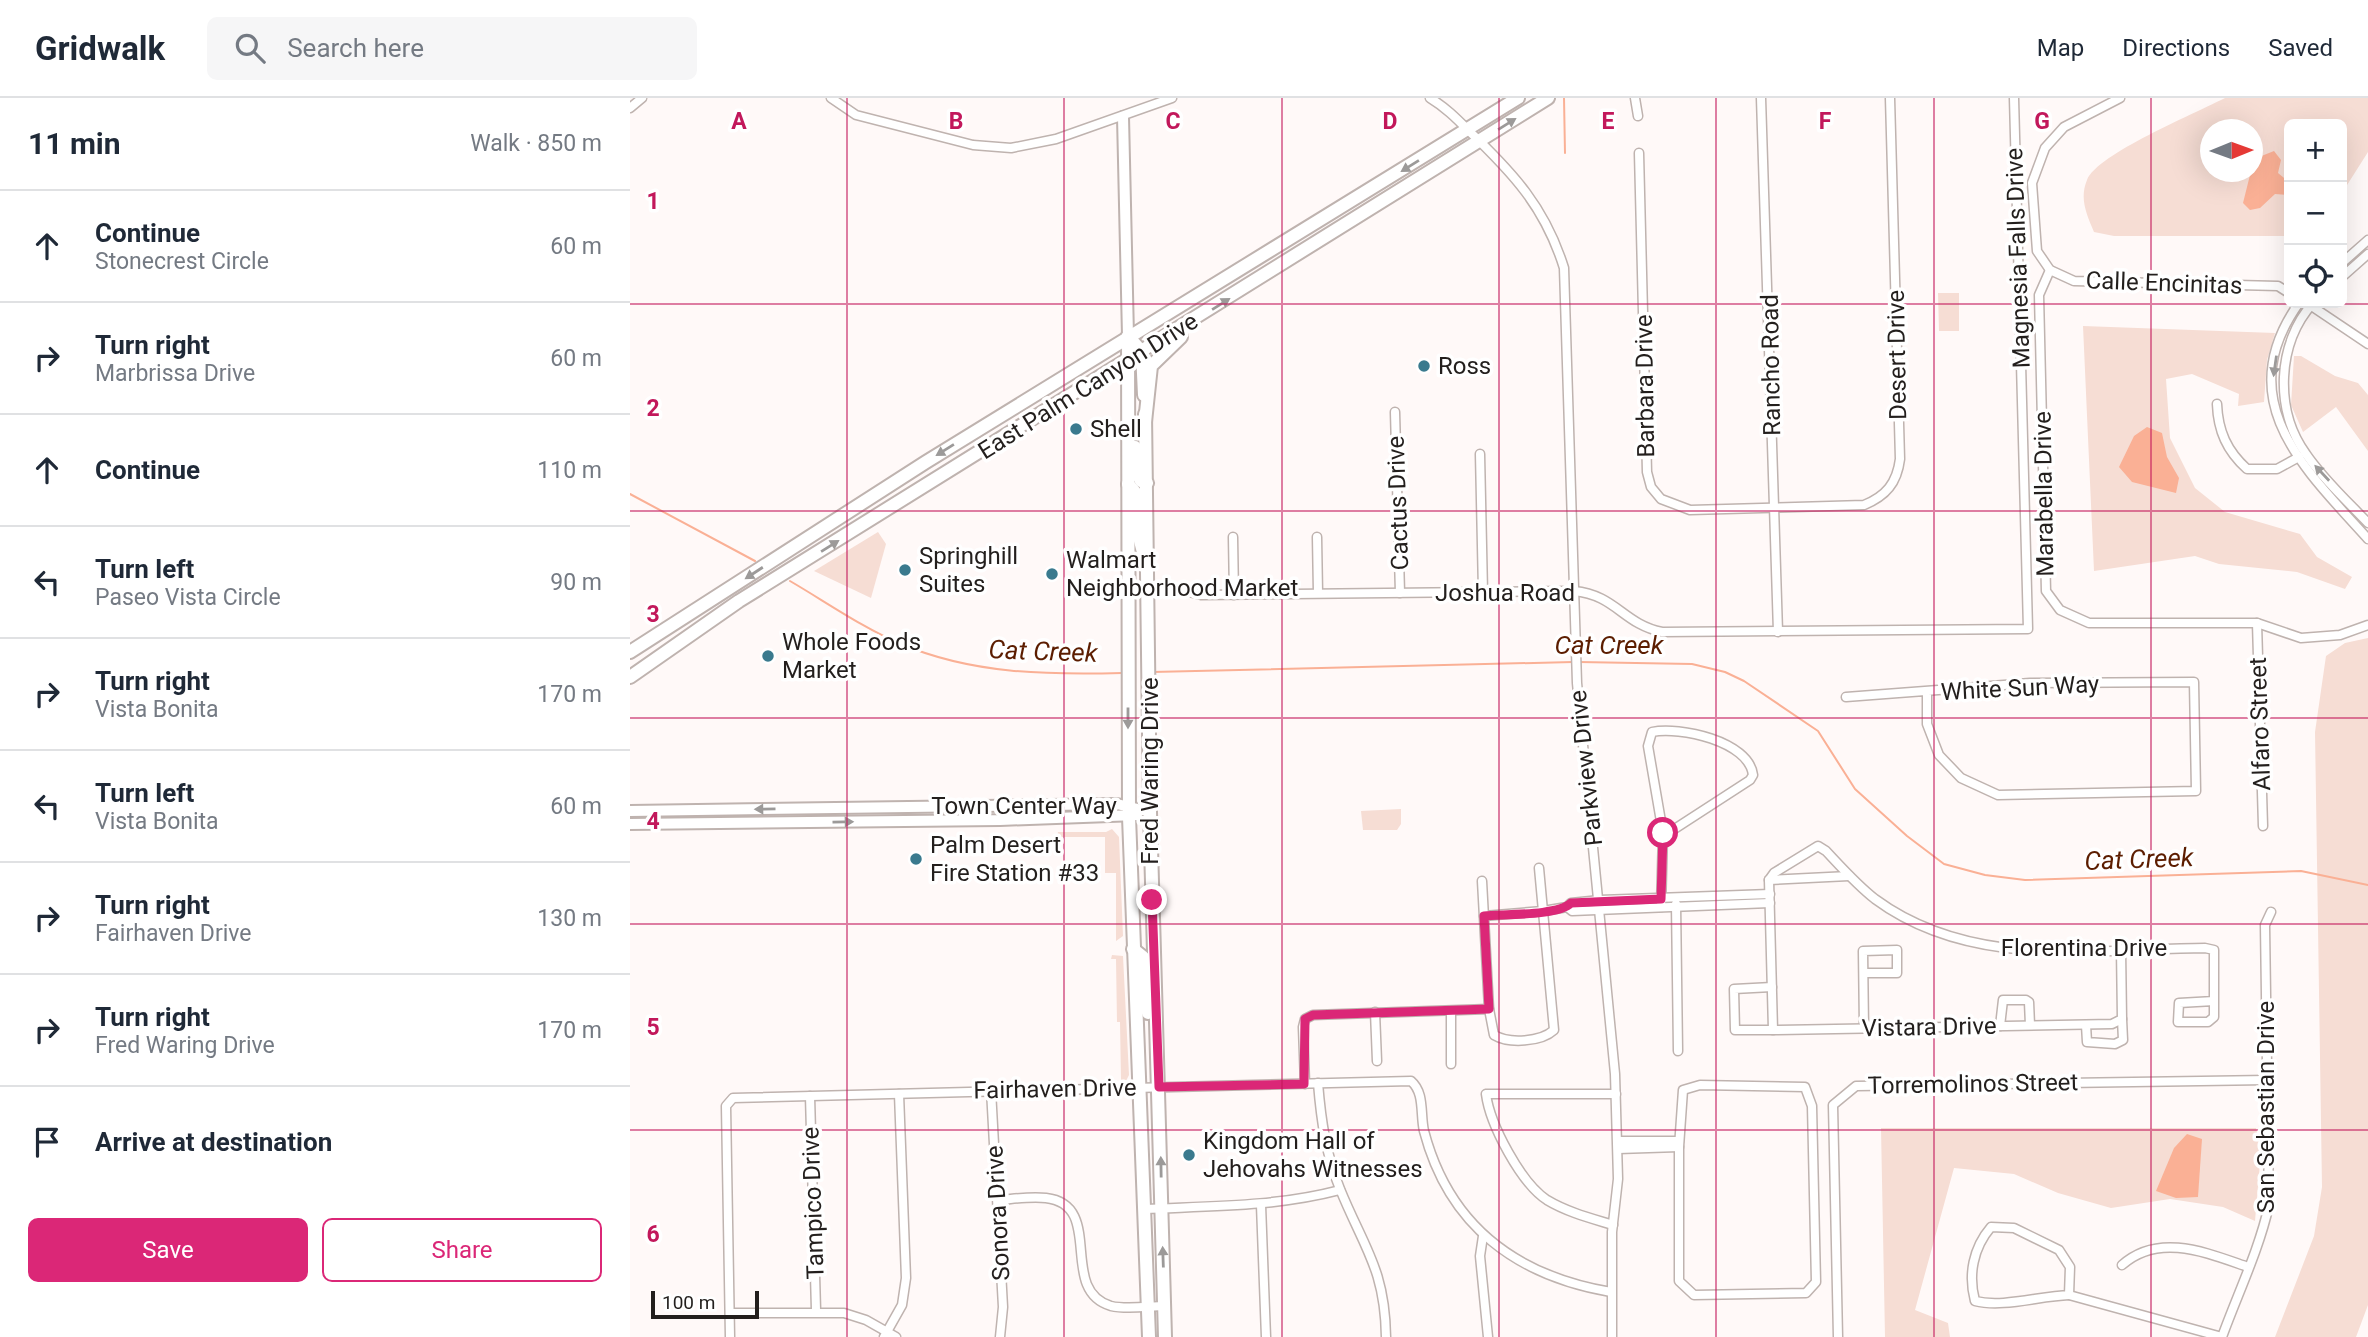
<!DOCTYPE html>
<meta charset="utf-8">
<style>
:root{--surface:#fff;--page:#f6f6f7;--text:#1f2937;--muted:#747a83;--line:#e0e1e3;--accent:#db2777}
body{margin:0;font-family:Roboto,sans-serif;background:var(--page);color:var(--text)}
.controls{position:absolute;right:21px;top:21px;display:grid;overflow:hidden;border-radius:10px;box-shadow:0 7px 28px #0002}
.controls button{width:63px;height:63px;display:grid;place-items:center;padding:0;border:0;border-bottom:2px solid var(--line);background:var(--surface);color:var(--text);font:35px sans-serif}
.compass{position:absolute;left:1570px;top:21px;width:63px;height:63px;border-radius:50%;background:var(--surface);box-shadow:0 7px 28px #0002;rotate:89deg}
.scale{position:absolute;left:21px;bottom:18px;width:108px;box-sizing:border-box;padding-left:7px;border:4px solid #231f1d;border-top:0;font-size:19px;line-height:24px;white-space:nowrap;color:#231f1d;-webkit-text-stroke:5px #fff;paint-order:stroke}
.stop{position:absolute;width:21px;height:21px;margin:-16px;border:5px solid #db2777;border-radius:50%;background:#fff}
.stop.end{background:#db2777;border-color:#fff;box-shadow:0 2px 7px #0008}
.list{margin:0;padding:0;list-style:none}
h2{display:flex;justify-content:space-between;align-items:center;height:91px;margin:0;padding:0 28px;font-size:30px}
h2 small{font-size:23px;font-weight:400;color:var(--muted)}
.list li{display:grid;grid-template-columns:46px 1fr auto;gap:21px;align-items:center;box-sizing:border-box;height:112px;padding:0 28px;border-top:2px solid var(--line)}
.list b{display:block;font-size:26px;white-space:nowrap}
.list p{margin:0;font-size:23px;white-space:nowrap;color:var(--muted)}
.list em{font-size:23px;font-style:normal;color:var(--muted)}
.actions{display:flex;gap:14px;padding:21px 28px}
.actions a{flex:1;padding:16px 0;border:2px solid var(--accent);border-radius:10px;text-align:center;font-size:24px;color:var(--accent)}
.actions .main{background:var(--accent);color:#fff}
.icon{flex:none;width:38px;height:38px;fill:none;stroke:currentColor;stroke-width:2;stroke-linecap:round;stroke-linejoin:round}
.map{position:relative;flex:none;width:1738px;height:1239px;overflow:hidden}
header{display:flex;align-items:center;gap:42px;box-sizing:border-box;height:98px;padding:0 35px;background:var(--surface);border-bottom:2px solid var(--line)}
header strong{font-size:33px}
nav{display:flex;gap:38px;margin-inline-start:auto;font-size:24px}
.search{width:490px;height:63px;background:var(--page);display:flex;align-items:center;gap:18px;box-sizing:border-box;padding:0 24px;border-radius:10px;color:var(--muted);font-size:26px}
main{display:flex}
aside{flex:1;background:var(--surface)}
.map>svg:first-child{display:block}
.green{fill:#f6ddd4;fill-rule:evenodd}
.water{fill:#fab095}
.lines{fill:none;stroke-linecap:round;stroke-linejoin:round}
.stream{stroke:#fab095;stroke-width:2}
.minor-casing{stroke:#bfb3af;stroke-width:11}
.tertiary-casing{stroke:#bfb3af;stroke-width:14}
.secondary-casing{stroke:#bfb3af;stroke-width:16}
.primary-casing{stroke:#bfb3af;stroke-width:16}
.minor{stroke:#fff;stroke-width:8}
.tertiary{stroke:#fff;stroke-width:10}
.secondary{stroke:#fff;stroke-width:12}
.primary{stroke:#fff;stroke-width:12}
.oneway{fill:#9c9a99}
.route{stroke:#db2777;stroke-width:9}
.grid{fill:none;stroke:#c2185b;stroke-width:2;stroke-opacity:0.55}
.poi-dot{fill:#3a7a8e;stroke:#fff;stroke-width:2.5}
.labels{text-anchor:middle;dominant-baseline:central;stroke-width:7;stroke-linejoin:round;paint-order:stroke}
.street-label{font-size:24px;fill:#231f1d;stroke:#fff}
.poi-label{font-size:24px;fill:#231f1d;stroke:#fff;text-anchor:start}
.water-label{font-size:26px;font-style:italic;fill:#5c1d00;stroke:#fff}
.grid-label{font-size:23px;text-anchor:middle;font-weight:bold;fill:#c2185b;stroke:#fff;stroke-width:7;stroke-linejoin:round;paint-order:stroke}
</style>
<header>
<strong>Gridwalk</strong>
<div class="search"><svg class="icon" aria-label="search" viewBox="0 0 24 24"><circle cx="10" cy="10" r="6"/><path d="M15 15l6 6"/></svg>Search here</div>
<nav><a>Map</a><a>Directions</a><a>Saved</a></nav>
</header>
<main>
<aside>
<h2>11 min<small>Walk · 850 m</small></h2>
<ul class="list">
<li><svg class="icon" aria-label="ahead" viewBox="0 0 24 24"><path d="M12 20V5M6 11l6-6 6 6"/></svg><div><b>Continue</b><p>Stonecrest Circle</p></div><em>60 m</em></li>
<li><svg class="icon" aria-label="right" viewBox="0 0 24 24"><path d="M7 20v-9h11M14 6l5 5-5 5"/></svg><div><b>Turn right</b><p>Marbrissa Drive</p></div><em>60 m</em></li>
<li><svg class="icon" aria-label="ahead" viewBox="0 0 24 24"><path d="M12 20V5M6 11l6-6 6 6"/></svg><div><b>Continue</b></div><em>110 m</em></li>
<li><svg class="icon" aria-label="left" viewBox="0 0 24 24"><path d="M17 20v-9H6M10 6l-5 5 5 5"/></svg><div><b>Turn left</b><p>Paseo Vista Circle</p></div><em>90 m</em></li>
<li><svg class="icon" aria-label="right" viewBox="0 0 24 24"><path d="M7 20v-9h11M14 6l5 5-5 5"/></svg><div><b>Turn right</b><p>Vista Bonita</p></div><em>170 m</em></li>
<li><svg class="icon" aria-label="left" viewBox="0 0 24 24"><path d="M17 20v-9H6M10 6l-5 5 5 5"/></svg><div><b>Turn left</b><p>Vista Bonita</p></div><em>60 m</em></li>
<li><svg class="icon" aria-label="right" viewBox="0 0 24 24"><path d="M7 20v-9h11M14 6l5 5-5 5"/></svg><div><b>Turn right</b><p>Fairhaven Drive</p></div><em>130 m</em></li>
<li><svg class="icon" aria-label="right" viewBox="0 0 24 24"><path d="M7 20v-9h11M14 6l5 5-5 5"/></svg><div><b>Turn right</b><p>Fred Waring Drive</p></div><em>170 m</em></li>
<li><svg class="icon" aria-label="arrive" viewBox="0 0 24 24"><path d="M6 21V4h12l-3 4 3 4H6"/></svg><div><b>Arrive at destination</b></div></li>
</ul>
<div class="actions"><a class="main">Save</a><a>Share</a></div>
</aside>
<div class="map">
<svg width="1738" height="1239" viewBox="0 0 1738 1239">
<rect width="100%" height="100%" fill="#fff9f8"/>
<g class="green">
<path d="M1595 0H1738V54L1712 95V26H1659V138H1484L1464 134C1457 117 1449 101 1457 82 1467 56 1566 15 1595 0ZM1580 32H1622V74H1580Z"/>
<path d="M1308 195H1329V233H1309Z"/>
<path d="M1453 228 1645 235 1637 262 1634 304 1608 308 1609 296 1562 276 1536 281 1540 340 1565 390 1595 414 1670 436 1687 459 1722 479 1715 491 1667 474 1589 466 1565 458 1464 473Z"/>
<path d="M1664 258H1671L1705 278 1728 285 1738 297V353L1706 309 1673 334 1661 307Z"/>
<path d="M248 434 256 446 241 500 184 473Z"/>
<path d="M1738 540V1207L1726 1239H1645L1684 1138 1692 1089 1685 634 1696 558 1715 545Z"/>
<path d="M771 711V726L767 732H733L731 713Z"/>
<path d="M482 731 489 739 493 838 486 843V775H475V739H427L428 734H476Z"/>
<path d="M482 857 493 858 499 977 495 985 491 982 490 924H487L486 861H481Z"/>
<path d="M1251 1030H1626L1631 1053 1625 1123 1593 1109 1540 1101 1481 1110 1428 1095 1384 1076 1324 1070 1285 1212 1318 1225 1320 1239H1255Z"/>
</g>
<g class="water">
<path d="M1644 53 1651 62 1648 75 1659 84V97L1645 96 1630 110 1620 112 1613 105 1624 61Z"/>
<path d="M1517 329 1532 335 1537 359 1549 380 1546 395 1502 384 1489 369 1504 338Z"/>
<path d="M1557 1036 1572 1041 1568 1099 1546 1100 1526 1093 1544 1050Z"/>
</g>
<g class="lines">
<g class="stream">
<path d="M934 0 935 55"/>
<path d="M0 396 125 463"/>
<path d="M160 483C196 504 233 530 271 546 342 576 417 577 492 575"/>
<path d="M949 564 1062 566 1095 574 1114 583 1188 633 1225 691 1277 738 1314 766 1355 777 1395 782 1671 773 1738 787"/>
<path d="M522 574 943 564"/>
</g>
<g class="minor-casing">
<g id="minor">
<path d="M201 0 226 17 343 47 381 50 426 41 542 0"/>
<path d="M800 0C815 9 826 20 838 32 883 75 915 109 934 170L947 585 985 976 988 1081 982 1134V1239"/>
<path d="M1005 0 1008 18"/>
<path d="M1131 0 1148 534"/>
<path d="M1490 0 1434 29 1415 50 1402 85 1407 153 1420 172 1444 183 1648 188 1659 195"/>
<path d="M0 10 12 0"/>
<path d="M1009 55 1017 374 1021 389 1031 401 1060 412 1234 407C1256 398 1267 385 1270 361L1260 0"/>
<path d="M1712 165 1738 142"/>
<path d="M1420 172 1409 197 1416 493 1430 512 1459 525H1627L1671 540 1710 537 1738 527"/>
<path d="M1712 179 1738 156"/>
<path d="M1669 205C1599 303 1676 372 1738 441"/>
<path d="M1677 205 1738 246"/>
<path d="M1683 205C1647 245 1644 312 1676 356 1693 381 1717 403 1738 425"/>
<path d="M1587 306C1588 333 1597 353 1617 371H1647L1669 359"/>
<path d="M765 314 770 495"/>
<path d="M850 356 853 494"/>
<path d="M603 439 604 497"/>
<path d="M687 439 688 495"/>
<path d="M551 492 571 497 944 493C986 497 993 526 1032 534L1398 531 1384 0"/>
<path d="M1627 525 1633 728"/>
<path d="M1216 599 1400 585 1564 584 1566 693 1368 697 1331 680 1309 657 1297 626V595"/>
<path d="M1139 782 1219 778"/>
<path d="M852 783 859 911 864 937C879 946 911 944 924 932L909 770"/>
<path d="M1046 806 1048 953"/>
<path d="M937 809 942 813 1140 805"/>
<path d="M1031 809 1033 735 1046 730 1120 682 1123 677C1119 643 1049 628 1022 634L1018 648 1033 735"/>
<path d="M854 818 913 813 937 809 941 805 970 802 1140 796"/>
<path d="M1491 851 1492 921 1482 926 1143 932 1139 782 1144 775 1188 748 1196 753C1212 770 1227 787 1245 801 1341 872 1464 851 1575 850L1584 852V919L1578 924H1548L1549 905 1584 903"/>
<path d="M1234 875H1267V852L1233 853 1234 930"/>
<path d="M1142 889 1104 891 1105 932H1143"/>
<path d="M745 914 747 963"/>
<path d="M1456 927 1457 944 1485 946 1493 942 1492 921"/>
<path d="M1370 928 1373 902H1396L1399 904 1400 927"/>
<path d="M821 966V913"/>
<path d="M688 985C691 1022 696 1057 710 1091 734 1150 755 1171 756 1239"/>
<path d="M675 986 673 929 675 921 683 917 859 911"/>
<path d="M1070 987 1175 989 1182 1008 1186 1184 1176 1195 1064 1197 1049 1183V1049L1053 992Z"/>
<path d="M361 992 373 1209 370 1239"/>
<path d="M180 998 186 1212"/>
<path d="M988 1043H1049"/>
<path d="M988 1051 1049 1049"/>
<path d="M368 1102C383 1101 401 1098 416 1100 476 1107 427 1192 481 1208 497 1212 519 1208 535 1208"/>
<path d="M631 1107 636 1239"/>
<path d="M515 1111C581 1108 645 1109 710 1092"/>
<path d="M983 1127C960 1120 937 1114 917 1102 891 1085 860 1027 856 996H986"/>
<path d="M1361 1129 1384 1130 1429 1152 1440 1169 1439 1197C1409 1198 1373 1210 1345 1203 1338 1177 1343 1150 1361 1129Z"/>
<path d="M853 1138 850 1158 858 1239"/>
<path d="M1492 1167C1529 1134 1577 1155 1618 1169"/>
<path d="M1439 1197 1592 1239"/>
<path d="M100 1215H214L236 1222 266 1239"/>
<path d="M100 1239 96 1008 103 1000 781 983C795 995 790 1016 794 1033 819 1128 887 1178 981 1194"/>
<path d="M254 1239 272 1207 276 1180 269 996"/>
<path d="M1208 1239 1203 1007 1226 988 1638 982"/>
<path d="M1592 1239C1608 1195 1629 1152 1639 1107L1635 827 1641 814"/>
</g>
</g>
<g class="tertiary-casing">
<g id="tertiary">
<path d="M493 19 498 238"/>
<path d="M0 713 487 706 520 714"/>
<path d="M0 726 370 722 507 717"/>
</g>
</g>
<g class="secondary-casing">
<g id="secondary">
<path d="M498 238 512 254 514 297"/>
<path d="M498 238 499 719 519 1239"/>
<path d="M515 316 520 714 535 1239"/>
<path d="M505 349 507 375 511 383 517 385"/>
<path d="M498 386 505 394 507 431 515 462"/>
<path d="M503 851 513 859 518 915"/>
</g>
</g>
<g class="primary-casing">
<g id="primary">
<path d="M515 324 521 268 551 239"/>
<path d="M0 554 296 364 888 0"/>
<path d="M0 579 109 503 918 0"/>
</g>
</g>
<use href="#minor" class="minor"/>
<use href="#tertiary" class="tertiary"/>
<use href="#secondary" class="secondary"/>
<use href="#primary" class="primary"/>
</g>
<defs><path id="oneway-solid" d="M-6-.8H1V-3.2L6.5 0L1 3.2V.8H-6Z" transform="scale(1.75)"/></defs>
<g class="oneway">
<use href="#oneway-solid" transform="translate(877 26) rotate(-32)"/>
<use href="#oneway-solid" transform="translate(780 68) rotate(148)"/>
<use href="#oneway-solid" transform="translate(591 206) rotate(-32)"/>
<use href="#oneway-solid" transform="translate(1645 268) rotate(98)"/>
<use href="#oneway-solid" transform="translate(315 352) rotate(148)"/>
<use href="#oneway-solid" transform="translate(1692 375) rotate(-133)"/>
<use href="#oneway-solid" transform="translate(200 448) rotate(-32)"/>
<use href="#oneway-solid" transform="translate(124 475) rotate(147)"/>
<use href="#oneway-solid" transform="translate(498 620) rotate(90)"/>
<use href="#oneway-solid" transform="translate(135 711) rotate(179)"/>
<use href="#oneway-solid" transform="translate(213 724) rotate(-1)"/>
<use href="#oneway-solid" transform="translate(531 1069) rotate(-91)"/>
<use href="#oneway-solid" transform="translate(533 1159) rotate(-92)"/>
</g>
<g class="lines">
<path class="route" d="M522 802 529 989 674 986 675 921 683 917 859 911 854 818C874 816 928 818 941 805L1031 801 1033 735"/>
</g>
<path class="grid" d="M217 0V1239M434 0V1239M652 0V1239M869 0V1239M1086 0V1239M1304 0V1239M1521 0V1239M0 206H1738M0 413H1738M0 620H1738M0 826H1738M0 1032H1738"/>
<g class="poi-dot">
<circle cx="794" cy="268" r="7"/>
<circle cx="446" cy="331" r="7"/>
<circle cx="275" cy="472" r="7"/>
<circle cx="422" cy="476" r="7"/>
<circle cx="138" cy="558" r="7"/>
<circle cx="286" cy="761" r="7"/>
<circle cx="559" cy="1057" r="7"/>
</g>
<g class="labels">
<g class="street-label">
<text transform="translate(1388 160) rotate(-92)">Magnesia Falls Drive</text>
<text transform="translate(1534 185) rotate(2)">Calle Encinitas</text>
<text transform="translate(1267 257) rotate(-91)">Desert Drive</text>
<text transform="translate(1141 267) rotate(-91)">Rancho Road</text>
<text transform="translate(458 288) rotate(-32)">East Palm Canyon Drive</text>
<text transform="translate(1015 288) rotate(-91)">Barbara Drive</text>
<text transform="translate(1414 396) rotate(-91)">Marabella Drive</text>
<text transform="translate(768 405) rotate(-92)">Cactus Drive</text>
<text x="875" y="495">Joshua Road</text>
<text transform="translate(1390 590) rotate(-3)">White Sun Way</text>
<text transform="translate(1630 626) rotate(-92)">Alfaro Street</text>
<text transform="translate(956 670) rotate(-96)">Parkview Drive</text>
<text transform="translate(520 673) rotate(-90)">Fred Waring Drive</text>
<text x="394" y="708">Town Center Way</text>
<text x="1454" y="850">Florentina Drive</text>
<text transform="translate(1299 929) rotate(-1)">Vistara Drive</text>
<text transform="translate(1343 986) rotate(-1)">Torremolinos Street</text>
<text transform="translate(425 991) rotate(-1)">Fairhaven Drive</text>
<text transform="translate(1636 1009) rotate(-90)">San Sebastian Drive</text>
<text transform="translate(183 1105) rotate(-92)">Tampico Drive</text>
<text transform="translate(368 1115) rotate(-93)">Sonora Drive</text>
</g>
<g class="poi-label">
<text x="808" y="268">Ross</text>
<text x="460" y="331">Shell</text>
<text x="289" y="458">Springhill<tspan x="289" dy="28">Suites</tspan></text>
<text x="436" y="462">Walmart<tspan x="436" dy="28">Neighborhood Market</tspan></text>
<text x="152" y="544">Whole Foods<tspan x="152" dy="28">Market</tspan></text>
<text x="300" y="747">Palm Desert<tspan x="300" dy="28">Fire Station #33</tspan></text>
<text x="573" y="1043">Kingdom Hall of<tspan x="573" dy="28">Jehovahs Witnesses</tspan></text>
</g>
<g class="water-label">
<text x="979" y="547">Cat Creek</text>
<text transform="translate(413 553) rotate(2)">Cat Creek</text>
<text transform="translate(1509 761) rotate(-2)">Cat Creek</text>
</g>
</g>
<g class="grid-label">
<text x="109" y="31">A</text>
<text x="326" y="31">B</text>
<text x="543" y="31">C</text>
<text x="760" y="31">D</text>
<text x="978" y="31">E</text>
<text x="1195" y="31">F</text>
<text x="1412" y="31">G</text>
<text x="23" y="111">1</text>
<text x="23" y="318">2</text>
<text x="23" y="524">3</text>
<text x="23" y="731">4</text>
<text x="23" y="937">5</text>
<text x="23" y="1144">6</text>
</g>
</svg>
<div class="controls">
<button>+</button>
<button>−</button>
<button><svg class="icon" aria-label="locate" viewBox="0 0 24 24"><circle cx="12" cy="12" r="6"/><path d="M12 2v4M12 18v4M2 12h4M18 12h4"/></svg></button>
</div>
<svg class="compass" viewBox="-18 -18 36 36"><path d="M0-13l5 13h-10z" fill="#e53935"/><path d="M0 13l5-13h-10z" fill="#747a83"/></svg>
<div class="scale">100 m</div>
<div class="stop" style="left:1033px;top:735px"></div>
<div class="stop end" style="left:522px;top:802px"></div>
</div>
</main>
